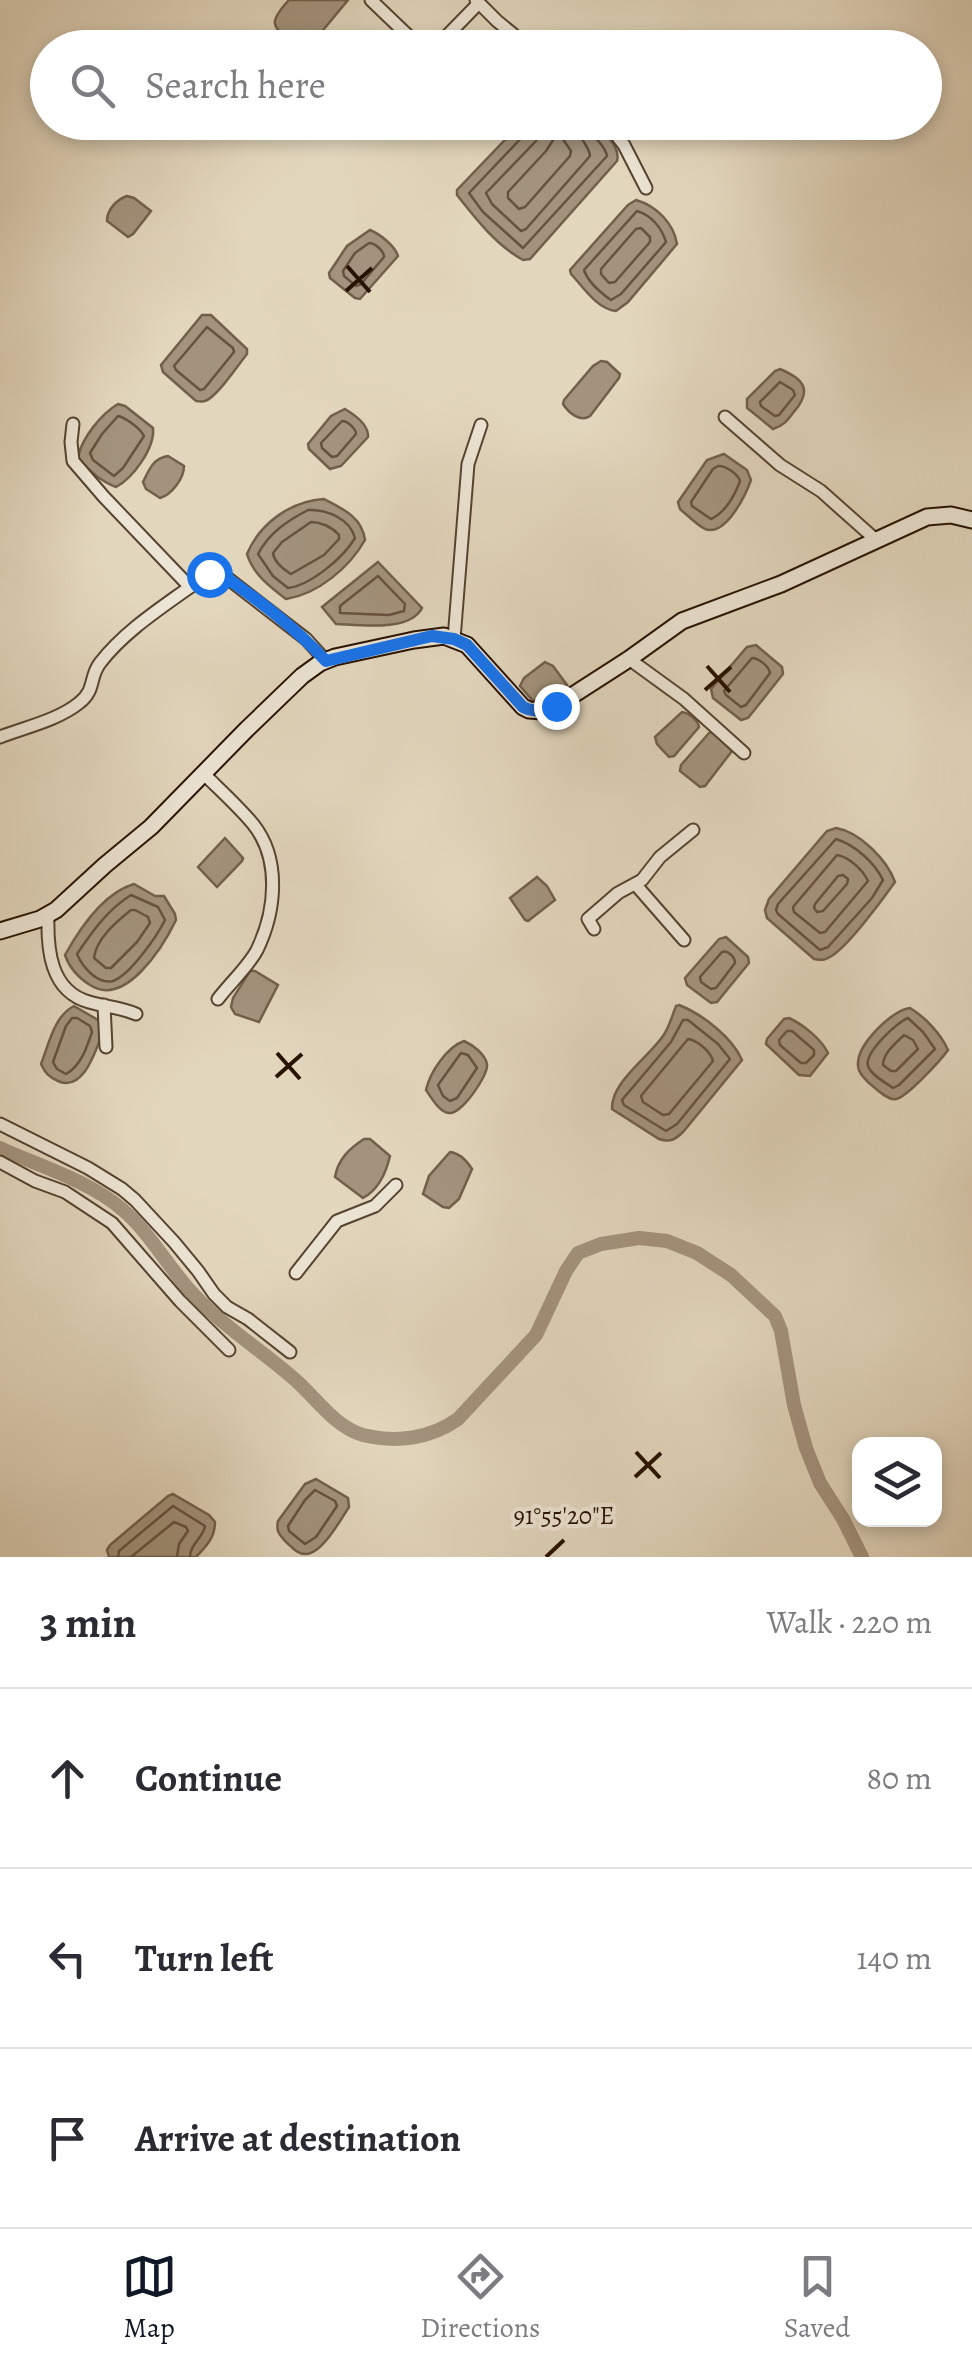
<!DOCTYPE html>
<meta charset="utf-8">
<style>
:root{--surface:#fff;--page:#f2f2f3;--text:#2b2b33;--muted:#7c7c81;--line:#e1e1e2;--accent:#111827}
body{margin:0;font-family:Alegreya,serif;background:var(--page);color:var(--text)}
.controls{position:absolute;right:30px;bottom:30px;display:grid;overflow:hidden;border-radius:20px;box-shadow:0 5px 15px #0003}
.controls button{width:90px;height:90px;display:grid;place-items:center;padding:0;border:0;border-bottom:2px solid var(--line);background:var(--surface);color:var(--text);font:50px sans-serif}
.stop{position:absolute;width:30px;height:30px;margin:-22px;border:8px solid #1a73e8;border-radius:50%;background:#fff}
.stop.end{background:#1a73e8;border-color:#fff;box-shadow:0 2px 10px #0008}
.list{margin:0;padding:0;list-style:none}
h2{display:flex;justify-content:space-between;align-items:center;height:130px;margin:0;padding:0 40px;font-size:42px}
h2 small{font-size:32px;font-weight:400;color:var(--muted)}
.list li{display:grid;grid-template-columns:65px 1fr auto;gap:30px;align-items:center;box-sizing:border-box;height:180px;padding:0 40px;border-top:2px solid var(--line)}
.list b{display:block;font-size:38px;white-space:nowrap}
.list em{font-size:32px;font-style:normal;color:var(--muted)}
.icon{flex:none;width:55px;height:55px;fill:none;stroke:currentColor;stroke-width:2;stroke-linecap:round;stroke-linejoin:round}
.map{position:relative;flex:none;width:972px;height:1557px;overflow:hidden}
.search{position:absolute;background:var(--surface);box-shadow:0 5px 15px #0003;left:30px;right:30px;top:30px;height:110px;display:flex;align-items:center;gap:25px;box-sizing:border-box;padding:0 35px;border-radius:55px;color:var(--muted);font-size:38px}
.sheet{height:670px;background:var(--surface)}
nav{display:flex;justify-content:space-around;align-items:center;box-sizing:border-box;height:140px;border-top:2px solid var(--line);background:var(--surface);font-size:28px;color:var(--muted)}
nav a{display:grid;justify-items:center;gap:5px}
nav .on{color:var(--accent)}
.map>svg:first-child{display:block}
.water{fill:#a3937d;stroke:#725f4b;stroke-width:2.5}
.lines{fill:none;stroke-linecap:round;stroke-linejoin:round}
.shore{stroke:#66523f;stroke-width:2.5}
.canal{stroke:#a3937d;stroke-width:14}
.street-casing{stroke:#564330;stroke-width:15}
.secondary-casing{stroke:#281201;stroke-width:19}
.street{stroke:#ece4d4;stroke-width:11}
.secondary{stroke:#ece4d4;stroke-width:15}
.route{stroke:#1a73e8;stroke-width:12}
.ticks{fill:none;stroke:#281201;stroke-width:4}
.ticks-label{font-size:25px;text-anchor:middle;fill:#281201;stroke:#ece4d4;stroke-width:8;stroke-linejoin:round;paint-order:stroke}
</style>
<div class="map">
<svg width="972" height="1557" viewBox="0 0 972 1557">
<rect width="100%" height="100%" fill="#e2d6bd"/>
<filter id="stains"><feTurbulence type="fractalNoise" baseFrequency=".002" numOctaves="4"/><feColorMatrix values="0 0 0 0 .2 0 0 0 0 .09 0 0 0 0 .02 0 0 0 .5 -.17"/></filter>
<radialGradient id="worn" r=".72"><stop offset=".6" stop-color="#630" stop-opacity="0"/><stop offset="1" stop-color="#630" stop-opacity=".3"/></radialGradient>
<g class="water">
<path d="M289 0H348L309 47 297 48C274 26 265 26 289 0Z"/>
<path d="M522 122 596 123C604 134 621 146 617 161L530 259 523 260C496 245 475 218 457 195V190Z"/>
<path d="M127 196 134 198 151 211 133 234 128 237 107 221C107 210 116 200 127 196Z"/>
<path d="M636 200C657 206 674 224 677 244L628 302 616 311C597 309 584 288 571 274L570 270 628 205Z"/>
<path d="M370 230C380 234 395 246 398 256L360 299 355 298 330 278 329 273 347 246Z"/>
<path d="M202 315H211L247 349V354C238 365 217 397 205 401 202 402 199 401 196 401L163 372 161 365Z"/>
<path d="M601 361 607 362 620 374 619 378 590 416C580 423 568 412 563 404L564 400 593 366Z"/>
<path d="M780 369C806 380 812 391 793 413 787 421 783 426 773 429L747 408V399L775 371Z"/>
<path d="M118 404 125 406 153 428C155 448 133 478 116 487 100 481 88 470 78 457 82 438 101 414 118 404Z"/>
<path d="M345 409C355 415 369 425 368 437L341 466 330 469 309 449 308 444 331 416Z"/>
<path d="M724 454 747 470 751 480C746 494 726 537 705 529 697 525 687 515 680 509L678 502 707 460Z"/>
<path d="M168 456 184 466C184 479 171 495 160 498L146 489 143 482C149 470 153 458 168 456Z"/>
<path d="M324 499C343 509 362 517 365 540 349 568 318 594 286 599 269 586 253 574 247 554 260 523 291 501 324 499Z"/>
<path d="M378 562 422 608C410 632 360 625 336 624L322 607Z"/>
<path d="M756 645 782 667 783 674 748 718 741 720 713 698 711 689 747 647Z"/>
<path d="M545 662 553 666 567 685 552 696 533 701 520 686 524 678Z"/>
<path d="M682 712C689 713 698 720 699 727L674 756 669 757 657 744 655 737Z"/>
<path d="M713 732 732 751 705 786 700 787 680 771 681 765 709 733Z"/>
<path d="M836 828C860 832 887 860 895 882 883 899 847 948 830 957 823 961 822 960 814 959L767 918 765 910 769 899 827 831Z"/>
<path d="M225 838 243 858 242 861 217 887 198 867Z"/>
<path d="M537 877 547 886 555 900 528 921 525 920 510 898Z"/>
<path d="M134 884 155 896H164L175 914 176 920C163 947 125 1008 90 985 79 978 69 967 65 955 80 928 103 893 134 884Z"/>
<path d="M726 937 748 957 749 963 717 1002 711 1003 687 985 685 978 719 939Z"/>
<path d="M250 971H255L278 985 259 1022 235 1014 231 1007 233 998Z"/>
<path d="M679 1005C702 1014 732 1037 742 1060L684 1131C676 1139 671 1143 659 1139L612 1109C611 1082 648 1058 663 1036 669 1028 672 1016 676 1006Z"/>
<path d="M74 1006 98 1020 103 1032C96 1049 84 1093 58 1081 49 1077 45 1073 41 1064 49 1044 54 1016 74 1006Z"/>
<path d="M910 1008C925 1017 941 1034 948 1050 941 1060 906 1098 896 1099 888 1101 875 1088 869 1083 863 1077 857 1071 858 1063 858 1044 892 1010 910 1008Z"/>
<path d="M789 1018C804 1025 821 1039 828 1053L810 1076 799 1075 766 1044 767 1039 784 1019Z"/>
<path d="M464 1041C473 1045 485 1054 487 1064 489 1075 461 1115 449 1113 439 1112 431 1097 426 1090 430 1072 447 1047 464 1041Z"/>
<path d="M364 1139H370L390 1156C386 1173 378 1190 363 1198L335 1177C338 1159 350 1148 364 1139Z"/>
<path d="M450 1152C459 1153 467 1161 472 1169L459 1199 449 1208 443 1207 423 1194 429 1176Z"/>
<path d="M316 1479 348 1498 349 1507C341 1519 322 1554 306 1554 298 1555 292 1547 286 1542 279 1534 276 1532 278 1521L305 1484Z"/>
<path d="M173 1494 209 1515 215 1522C215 1538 206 1546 196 1557H109L107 1550 110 1545 168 1496Z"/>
</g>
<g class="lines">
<g class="shore">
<path d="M528 122 526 133 469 193 483 212 523 248 607 156C605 143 589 137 589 122"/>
<path d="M541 122 540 132 536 141 486 193 492 204 521 231 526 229 590 156C589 144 576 137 576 122"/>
<path d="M560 135 571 151 570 156 525 207 519 209 508 198V192L546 151 555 137Z"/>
<path d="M637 211C651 215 662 228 666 242L621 294 611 300C601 293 588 282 584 270Z"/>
<path d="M641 228 650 237V242L615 282 609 283 601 274V269L636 229Z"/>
<path d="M369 243C375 243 384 251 384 257L361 284 356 286 344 276 343 271 355 253Z"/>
<path d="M207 327 233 348 234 352 204 389 200 390 176 370 174 366Z"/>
<path d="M780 382 793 390 795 395 779 415 775 416 761 406 760 402Z"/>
<path d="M118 416C126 418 140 428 144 436L123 468 114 476 93 460 90 453 102 434Z"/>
<path d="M342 421C348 421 356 429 356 434L337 456 332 457 322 448 321 443Z"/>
<path d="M718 466C725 465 738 474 740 481 735 495 725 513 711 519L692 506 691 502 713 469Z"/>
<path d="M308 510C327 509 350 519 355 538 343 558 311 585 288 588L273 576 258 554C269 533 287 521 308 510Z"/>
<path d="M311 522C321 522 332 527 339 535V539L324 555 291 574C283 569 274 562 273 553L282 542Z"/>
<path d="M378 576 405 604 404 611 389 615 340 613V606Z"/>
<path d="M752 658C758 658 769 666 770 673L746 705 741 707 726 695 724 691Z"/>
<path d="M836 839C855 845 874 862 883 880L872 898 828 947 820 950 778 914 776 910 778 904Z"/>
<path d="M837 855C849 857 863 870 868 881L825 932 820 933 794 912 793 907Z"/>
<path d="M843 875 848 879 847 884 823 911 817 912 814 908 815 904 838 876Z"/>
<path d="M131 895 158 907 165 920C157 936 130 975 113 981 97 985 82 966 77 954 92 932 107 910 131 895Z"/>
<path d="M131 910H135L148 917 150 923 137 942 111 968H106L94 958C96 939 116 922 131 910Z"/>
<path d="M722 952C728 950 735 957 735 963L716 988 711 989 701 982 700 977Z"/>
<path d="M77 1018 90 1026 92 1032C87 1047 81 1066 66 1074L57 1069 53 1062 66 1026 72 1018Z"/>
<path d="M908 1018 923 1032 935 1049 899 1085 893 1088C886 1083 871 1075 868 1066 864 1053 897 1022 908 1018Z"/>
<path d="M683 1020H688L718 1044 730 1059 677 1124 666 1131 624 1105 622 1100 671 1042Z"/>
<path d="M787 1031H792L814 1050V1055L806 1063H801L780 1045 779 1040Z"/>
<path d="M904 1035 913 1040 918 1049 896 1071H891L883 1065C883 1053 896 1043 904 1035Z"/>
<path d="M688 1039C697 1040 711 1052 713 1061L669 1114 663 1115 643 1102 641 1096Z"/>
<path d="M461 1053 468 1055 477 1068 457 1098 450 1101 443 1096 438 1085Z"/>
<path d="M315 1490 335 1501 337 1506 316 1537 305 1544 289 1531 288 1526 305 1500Z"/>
<path d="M118 1557 119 1551 173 1506 205 1526C203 1538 190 1544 190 1557"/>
<path d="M131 1557 174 1522 186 1527 188 1531 179 1544 177 1557"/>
</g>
<path class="canal" d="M0 1148C39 1166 90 1181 123 1210 148 1231 165 1262 187 1287 217 1322 257 1347 292 1377 314 1395 334 1427 363 1435 396 1443 430 1439 458 1419L536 1335 566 1271 578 1253 601 1244 639 1238 667 1241 697 1253 731 1275 775 1316 781 1331 794 1405 806 1448 820 1483 843 1519 862 1557"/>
<g class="street-casing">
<g id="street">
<path d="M371 0 421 48"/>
<path d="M476 0 497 21 530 48"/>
<path d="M435 48 479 3"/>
<path d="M606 122 624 145 646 188"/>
<path d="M725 417 780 465 821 491 876 540"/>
<path d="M190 587 217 570 306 639 326 661"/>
<path d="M454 639 468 464 481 425"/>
<path d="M629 659 684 699 744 753"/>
<path d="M0 737C26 727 58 720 79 703 96 690 89 677 100 663 124 632 158 610 190 587L104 497 73 461 71 442 73 424"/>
<path d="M204 774C220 790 238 806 253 824 281 859 276 911 257 950 248 967 230 983 218 999"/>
<path d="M636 885 684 940"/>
<path d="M48 915C47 949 50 991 89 1002 106 1007 119 1007 136 1014"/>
<path d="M594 929 588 919 618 893 642 880 660 857 693 830"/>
<path d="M104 1005 106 1047"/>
<path d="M0 1124 88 1168 122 1189 135 1200 174 1242 198 1271 214 1294 227 1307 248 1319 290 1352"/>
<path d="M0 1162 35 1181 65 1192 112 1223 180 1301 229 1350"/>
<path d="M296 1273 337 1221 375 1206 396 1185"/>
</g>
</g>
<g class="secondary-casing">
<path id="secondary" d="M0 931 40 919 56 910 105 865 151 827 247 729 302 676 320 663 335 657 414 640 444 636 467 645 523 707 529 710 543 711 556 706 629 659 682 621 781 584 927 517 951 515 972 520"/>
</g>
<use href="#street" class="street"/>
<use href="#secondary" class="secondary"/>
</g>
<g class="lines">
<path class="route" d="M209 574 216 570C255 598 294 626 326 661L432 636 454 639 467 645 523 707C534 713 544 710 556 706"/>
</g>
<path class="ticks" d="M347 266 370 292M346 291 372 268M707 666 730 692M705 690 731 667M277 1053 300 1079M276 1077 302 1054M636 1452 660 1478M635 1477 661 1453M546 1557 564 1540"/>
<g class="ticks-label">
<text x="564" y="1524">91°55'20"E</text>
</g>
<rect width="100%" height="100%" filter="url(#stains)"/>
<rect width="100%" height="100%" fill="url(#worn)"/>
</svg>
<div class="controls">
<button><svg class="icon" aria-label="layers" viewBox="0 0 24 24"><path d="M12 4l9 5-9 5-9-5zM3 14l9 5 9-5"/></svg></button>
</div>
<div class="stop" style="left:209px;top:574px"></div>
<div class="stop end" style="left:556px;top:706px"></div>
<div class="search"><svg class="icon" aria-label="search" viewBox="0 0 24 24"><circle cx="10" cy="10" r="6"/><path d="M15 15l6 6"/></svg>Search here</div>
</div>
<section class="sheet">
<h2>3 min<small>Walk · 220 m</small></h2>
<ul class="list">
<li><svg class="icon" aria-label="ahead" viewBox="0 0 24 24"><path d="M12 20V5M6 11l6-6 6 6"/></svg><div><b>Continue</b></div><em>80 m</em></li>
<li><svg class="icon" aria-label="left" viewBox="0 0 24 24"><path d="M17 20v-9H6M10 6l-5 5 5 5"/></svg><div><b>Turn left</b></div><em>140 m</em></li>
<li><svg class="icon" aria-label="arrive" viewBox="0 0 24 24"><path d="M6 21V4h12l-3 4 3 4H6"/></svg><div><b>Arrive at destination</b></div></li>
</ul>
</section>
<nav>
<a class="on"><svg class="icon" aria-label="map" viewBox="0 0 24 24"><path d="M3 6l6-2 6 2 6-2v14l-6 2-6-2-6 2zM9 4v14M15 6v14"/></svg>Map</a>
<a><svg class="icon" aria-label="directions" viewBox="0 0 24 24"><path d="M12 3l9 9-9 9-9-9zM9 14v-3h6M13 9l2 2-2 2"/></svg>Directions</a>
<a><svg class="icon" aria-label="saved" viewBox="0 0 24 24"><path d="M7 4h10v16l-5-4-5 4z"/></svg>Saved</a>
</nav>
